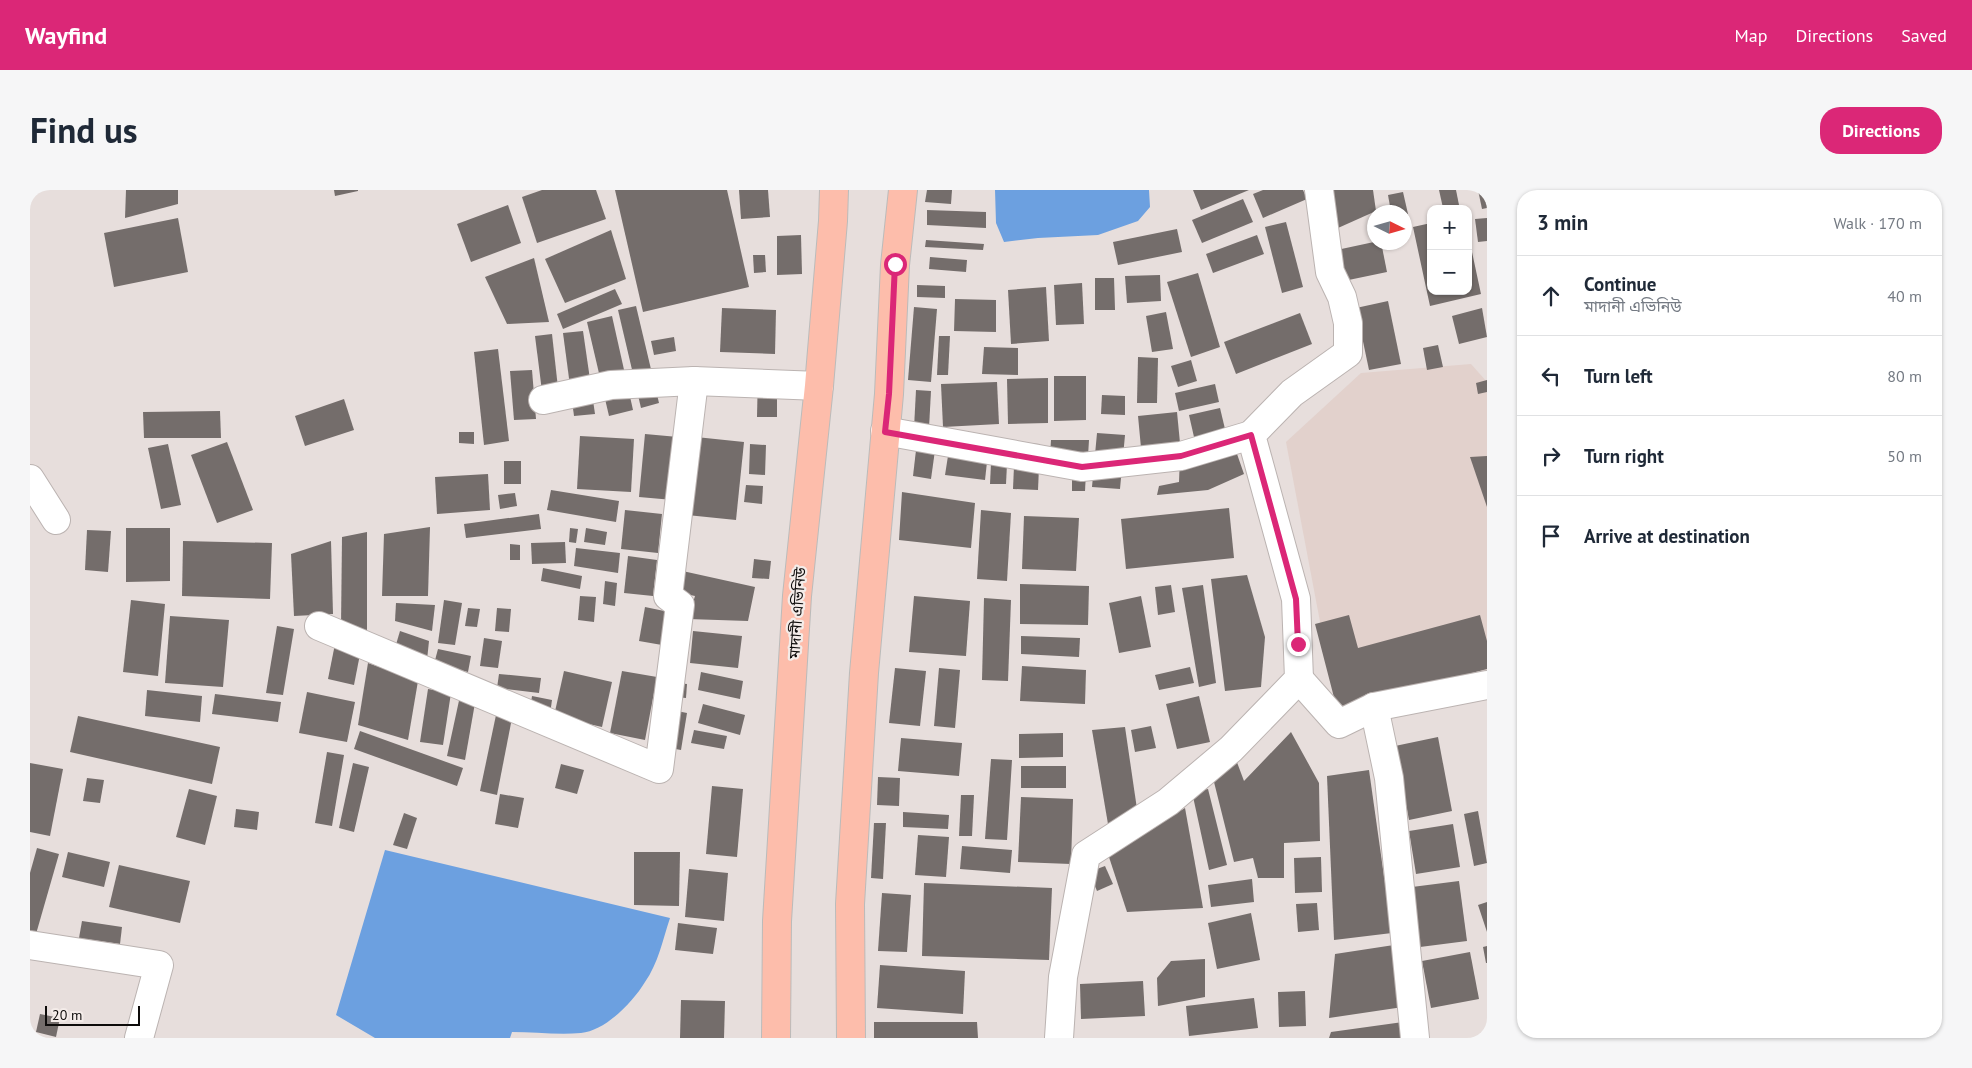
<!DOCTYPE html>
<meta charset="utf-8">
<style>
:root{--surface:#fff;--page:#f6f6f7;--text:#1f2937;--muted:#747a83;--line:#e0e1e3;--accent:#db2777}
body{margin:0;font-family:"PT Sans","Noto Sans Bengali",sans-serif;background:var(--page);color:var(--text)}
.controls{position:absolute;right:15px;top:15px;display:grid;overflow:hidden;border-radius:10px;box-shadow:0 1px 4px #0004}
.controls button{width:45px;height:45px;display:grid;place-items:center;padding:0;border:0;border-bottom:1px solid var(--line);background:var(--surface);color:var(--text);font:25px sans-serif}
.compass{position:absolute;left:1337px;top:15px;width:45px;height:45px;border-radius:50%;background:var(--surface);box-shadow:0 1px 4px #0004;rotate:95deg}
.scale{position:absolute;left:15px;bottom:12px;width:95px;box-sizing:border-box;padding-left:5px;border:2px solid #0d0b0a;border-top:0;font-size:14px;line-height:18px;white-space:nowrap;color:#0d0b0a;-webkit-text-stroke:4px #f4ece9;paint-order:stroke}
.stop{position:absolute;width:15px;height:15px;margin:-11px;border:4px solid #db2777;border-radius:50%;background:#fff}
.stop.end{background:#db2777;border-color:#fff;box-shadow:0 1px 5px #0008}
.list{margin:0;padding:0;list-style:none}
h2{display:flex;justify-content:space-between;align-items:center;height:65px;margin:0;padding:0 20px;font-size:21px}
h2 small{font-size:16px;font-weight:400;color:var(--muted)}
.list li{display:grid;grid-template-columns:32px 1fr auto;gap:15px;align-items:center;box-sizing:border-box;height:80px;padding:0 20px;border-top:1px solid var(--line)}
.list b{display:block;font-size:19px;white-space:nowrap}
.list p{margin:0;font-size:16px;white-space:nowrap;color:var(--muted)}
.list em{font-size:16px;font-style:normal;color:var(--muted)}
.icon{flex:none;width:28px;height:28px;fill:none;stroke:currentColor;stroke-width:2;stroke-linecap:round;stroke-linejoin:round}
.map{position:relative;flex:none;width:1457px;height:848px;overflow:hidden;border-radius:20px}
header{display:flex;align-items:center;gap:30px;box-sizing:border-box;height:70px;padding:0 25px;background:var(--accent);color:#fff}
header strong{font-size:24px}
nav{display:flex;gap:28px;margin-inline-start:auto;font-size:18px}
.intro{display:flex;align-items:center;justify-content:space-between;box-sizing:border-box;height:120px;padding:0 30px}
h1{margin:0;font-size:35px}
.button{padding:12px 22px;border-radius:20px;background:var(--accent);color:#fff;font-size:18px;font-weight:700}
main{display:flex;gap:30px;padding:0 30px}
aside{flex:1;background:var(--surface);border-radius:20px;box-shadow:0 1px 4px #0004}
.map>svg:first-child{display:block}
.built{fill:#e2d1cc}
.water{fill:#6ca0e0}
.building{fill:#746d6b}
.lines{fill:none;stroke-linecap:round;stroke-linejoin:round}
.minor-casing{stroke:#bbb3b1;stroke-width:30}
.major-casing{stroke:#bbbbba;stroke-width:30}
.minor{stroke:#fff;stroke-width:28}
.major{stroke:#fdbdab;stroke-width:28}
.route{stroke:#db2777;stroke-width:6}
.labels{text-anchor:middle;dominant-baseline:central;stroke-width:4.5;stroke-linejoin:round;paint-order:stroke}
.street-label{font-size:15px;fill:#0d0b0a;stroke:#f4ece9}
</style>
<header>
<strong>Wayfind</strong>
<nav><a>Map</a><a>Directions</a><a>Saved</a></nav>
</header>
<div class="intro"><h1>Find us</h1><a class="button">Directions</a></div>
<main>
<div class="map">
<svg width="1457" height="848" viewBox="0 0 1457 848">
<rect width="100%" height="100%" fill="#e7dedc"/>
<path class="built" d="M1441 174 1457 192V483L1348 504 1291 437 1256 252 1331 183Z"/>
<g class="water">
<path d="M965 0H1119L1120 17 1108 31 1068 45 1008 48 974 52 966 33Z"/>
<path d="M355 660 640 728C633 749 628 774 615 792 603 812 575 841 551 843 528 845 504 842 482 842L480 848H345L306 825Z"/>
</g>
<g class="building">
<path d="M96 0H148V14L95 28Z"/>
<path d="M304 0H328V1L305 6Z"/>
<path d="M512 0H566L576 29 507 53 492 7Z"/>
<path d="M585 0H697L719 97 613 122Z"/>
<path d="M709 0H738L740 27 711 29Z"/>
<path d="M897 0H922L921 14 895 12Z"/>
<path d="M1163 0H1219L1171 20Z"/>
<path d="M1233 0H1273L1277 9 1233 28 1223 4Z"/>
<path d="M1297 0H1343L1346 21 1308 38Z"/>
<path d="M1409 0H1426L1429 15 1413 18Z"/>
<path d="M1448 0H1457V18L1452 19Z"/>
<path d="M1373 2 1378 24 1361 22 1358 5Z"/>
<path d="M1213 9 1223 32 1172 53 1162 30Z"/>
<path d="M478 15 491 53 441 72 427 34Z"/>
<path d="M897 20 956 22V38L897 35Z"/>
<path d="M148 28 158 82 84 97 74 43Z"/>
<path d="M1457 28V51L1448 52 1445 29Z"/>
<path d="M1256 32 1273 97 1252 103 1235 37Z"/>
<path d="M1401 33V101H1438L1439 48 1451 104 1400 116 1383 37Z"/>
<path d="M1147 39 1152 62 1088 75 1083 52Z"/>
<path d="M581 40 596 89 535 113 515 69Z"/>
<path d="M771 45 772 84 747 85V46Z"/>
<path d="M1227 45 1234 64 1183 83 1176 64Z"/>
<path d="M896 50 954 54 953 60 895 57Z"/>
<path d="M1344 52H1351L1357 82 1309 92 1302 61Z"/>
<path d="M723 65H735L736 82 724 83Z"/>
<path d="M900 67 937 70 936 82 899 79Z"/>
<path d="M504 68 519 132 477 134 455 87Z"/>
<path d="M1168 83 1190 157 1161 167 1137 92Z"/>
<path d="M1130 85 1131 111 1097 113 1095 86Z"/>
<path d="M1065 88H1084L1085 120H1065Z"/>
<path d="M1052 93 1054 134 1026 135 1024 95Z"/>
<path d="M887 95 915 96V108L887 107Z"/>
<path d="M1016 97 1019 151 981 154 978 100Z"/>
<path d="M585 99 592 114 533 139 527 124Z"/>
<path d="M925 109 966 110V142L924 141Z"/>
<path d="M1358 111 1371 174 1339 180 1326 118Z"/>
<path d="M606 116 629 213 611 218 588 120Z"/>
<path d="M884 117 907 119 901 192 878 190Z"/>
<path d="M692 118 746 120 745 164 690 162Z"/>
<path d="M1452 118 1457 147 1429 154 1422 126Z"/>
<path d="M1136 122 1143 159 1122 162 1116 126Z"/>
<path d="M1270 123 1282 154 1206 184 1194 152Z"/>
<path d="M582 126 603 220 579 226 557 132Z"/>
<path d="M553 141 565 224 544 226 533 143Z"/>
<path d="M522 144 530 216 514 217 505 146Z"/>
<path d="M909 146H920L918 185H907Z"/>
<path d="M644 147 646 161 624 165 621 151Z"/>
<path d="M1408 155 1413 177 1397 180 1393 158Z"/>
<path d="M954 157 988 158V185L952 184Z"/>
<path d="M468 159 479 251 454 255 444 162Z"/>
<path d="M1108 167 1128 168 1127 213H1107Z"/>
<path d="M1161 170 1167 191 1148 197 1141 176Z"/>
<path d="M502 180 506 229 484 230 480 181Z"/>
<path d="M728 182H747V227H727Z"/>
<path d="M1024 186H1056V230L1024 231Z"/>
<path d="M1018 188V233L978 234 977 189Z"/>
<path d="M1457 190V202L1448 204 1446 193Z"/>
<path d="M967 192 969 234 913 237 911 194Z"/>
<path d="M1185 194 1189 212 1149 221 1145 203Z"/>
<path d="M886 200 901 201 899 238H884Z"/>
<path d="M1072 205 1095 206V225L1071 224Z"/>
<path d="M314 209 324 240 275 256 265 226Z"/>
<path d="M1190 218 1195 239 1164 247 1159 225Z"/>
<path d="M190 221 191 248H114L113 222Z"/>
<path d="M1147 222 1150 253 1111 258 1108 226Z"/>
<path d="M429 242H444V254L429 253Z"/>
<path d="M888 243 907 246 901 289 883 286Z"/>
<path d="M1067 243 1095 245 1090 299 1062 297Z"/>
<path d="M615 244 648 247 643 310 609 307Z"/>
<path d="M1200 244 1214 284 1178 300 1127 305 1129 296 1149 292 1150 266Z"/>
<path d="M550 246 604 249 601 302 547 299Z"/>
<path d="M666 247 714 252 706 330 657 325Z"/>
<path d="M1021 250H1059L1058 266H1020Z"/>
<path d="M197 252 223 320 187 333 161 265Z"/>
<path d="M962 253 978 254 976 294H960Z"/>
<path d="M985 253 1010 254 1008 300 983 299Z"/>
<path d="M138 254 151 315 131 319 118 258Z"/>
<path d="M720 254 736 255 735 285 719 284Z"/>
<path d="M918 266 957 272 955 290 915 285Z"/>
<path d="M1457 266V317L1440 267Z"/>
<rect x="474" y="271" width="17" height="23"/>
<path d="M1042 282H1056L1055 301H1042Z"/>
<path d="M458 284 460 320 407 324 405 287Z"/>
<path d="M716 295 733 296 732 314 714 312Z"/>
<path d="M521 300 589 311 586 332 517 320Z"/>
<path d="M872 302 945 313 941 358 869 350Z"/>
<path d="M485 303 487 316 470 319 468 305Z"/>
<path d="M1199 318 1204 368 1096 379 1091 329Z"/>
<path d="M595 320 632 324 628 363 591 359Z"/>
<path d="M951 320 981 323 977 391 947 389Z"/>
<path d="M509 324 511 339 436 348 434 334Z"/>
<path d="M994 326 1049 328 1046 381 992 379Z"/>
<path d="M400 337 398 406H352L354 344Z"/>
<path d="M96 338H140V391L96 392Z"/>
<path d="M540 338 548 339 546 353 539 352Z"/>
<path d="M556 338 577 342 575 355 554 352Z"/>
<path d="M57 340 81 341 78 382 55 380Z"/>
<path d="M337 342V442L311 437 312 347Z"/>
<path d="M153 351 242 353 240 409 152 406Z"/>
<path d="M301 351 303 424 264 426 261 364Z"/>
<path d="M535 352 536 373 502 374 501 353Z"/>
<path d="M480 354 490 355V370H480Z"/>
<path d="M546 358 590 363 588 383 544 376Z"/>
<path d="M598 366 627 370 623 406 594 403Z"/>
<path d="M724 369 741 371 739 389 722 388Z"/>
<path d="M513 378 552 386 550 399 511 391Z"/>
<path d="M648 380 725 397 718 431 658 429 665 406 646 402Z"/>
<path d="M1217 385 1235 447 1231 497 1195 501 1181 389Z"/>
<path d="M575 391 587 393 585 416 573 414Z"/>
<path d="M990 394 1059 396 1058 435 990 434Z"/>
<path d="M1141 395 1145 422 1128 425 1125 397Z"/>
<path d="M1173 395 1186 493 1169 497 1152 398Z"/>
<path d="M550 406 566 407 564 432 548 430Z"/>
<path d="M884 406 940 411 936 466 879 462Z"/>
<path d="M1111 406 1121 457 1089 463 1079 413Z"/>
<path d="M954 408 981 410 978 491 952 490Z"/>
<path d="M101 410 135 414 128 486 93 482Z"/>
<path d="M414 410 432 413 425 455 408 453Z"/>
<path d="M366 413 405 415 402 441 365 431Z"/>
<path d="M615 417 639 422 632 455 609 451Z"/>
<path d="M438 418 450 419 447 437 435 436Z"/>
<path d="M467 418 481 419 479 442 465 441Z"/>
<path d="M1319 425 1328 458 1450 425 1457 451V479L1307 519 1285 434Z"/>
<path d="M140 426 199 430 193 497 135 493Z"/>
<path d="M247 436 264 439 253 505 236 503Z"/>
<path d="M370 441 399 451 397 470 365 458Z"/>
<path d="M663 441 712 446 708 478 660 473Z"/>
<path d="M991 446 1050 448 1049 467 991 464Z"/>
<path d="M454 448 472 451 468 478 450 476Z"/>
<path d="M305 454 331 459 324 495 298 489Z"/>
<path d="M408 459 441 466 438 482 404 474Z"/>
<path d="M338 473 388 491 378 550 328 535Z"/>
<path d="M992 476 1056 480 1055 514 990 511Z"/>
<path d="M1160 477 1164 493 1129 500 1125 485Z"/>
<path d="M865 478 896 481 890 536 859 533Z"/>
<path d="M909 478 930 480 925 538 904 536Z"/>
<path d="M534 481 582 492 572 537 524 526Z"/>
<path d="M592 481 627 487 615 550 580 543Z"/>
<path d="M671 482 713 491 710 509 668 500Z"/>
<path d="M469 484 511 488 509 503 467 498Z"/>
<path d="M647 493 657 494 656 508 646 507Z"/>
<path d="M398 499 421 503 413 555 390 552Z"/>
<path d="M117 500 172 506 170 532 115 526Z"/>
<path d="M277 502 325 512 317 552 269 543Z"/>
<path d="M185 504 251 512 248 532 182 524Z"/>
<path d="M430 506 445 513 435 570 417 566Z"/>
<path d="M502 506 522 510 520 524 500 520Z"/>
<path d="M1169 506 1180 552 1147 559 1136 514Z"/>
<path d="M673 514 715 525 710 545 668 533Z"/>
<path d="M647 521 657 523 651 560 640 558Z"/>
<path d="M466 525 482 528 467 605 450 601Z"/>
<path d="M48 526 190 557 182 594 40 562Z"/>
<path d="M1121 536 1126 558 1105 562 1101 540Z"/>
<path d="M1095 537 1107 619 1078 634 1062 540Z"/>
<path d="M664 540 697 546 694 559 661 553Z"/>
<path d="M330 541 433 578 427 596 324 559Z"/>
<path d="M1261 542 1289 593 1290 651 1254 653V688H1228L1223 668 1204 672 1181 580 1205 567 1214 591Z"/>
<path d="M1033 543V567L989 568V544Z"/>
<path d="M1408 547 1422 621 1379 630 1365 556Z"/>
<path d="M871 548 932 553 929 586 868 581Z"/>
<path d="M297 562 314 565 302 636 285 633Z"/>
<path d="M961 569 982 570 977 650 955 649Z"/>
<path d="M0 573 33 579 20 646 0 642Z"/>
<path d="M323 573 339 577 324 642 309 638Z"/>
<path d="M531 574 554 580 547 604 525 598Z"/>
<rect x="991" y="576" width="45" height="22"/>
<path d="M1339 580 1362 743 1304 750 1297 586Z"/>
<path d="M848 587 870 588 869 616 847 615Z"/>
<path d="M57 588 74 590 70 613 53 611Z"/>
<path d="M682 596 713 599 707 667 676 664Z"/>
<path d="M159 599 187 606 175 655 146 647Z"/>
<path d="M1178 599 1197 675 1179 680 1162 602Z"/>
<path d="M470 604 494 608 488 638 465 634Z"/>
<path d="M931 605H944L942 646H929Z"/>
<path d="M991 607 1043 609 1041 674 988 672Z"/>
<path d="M1155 618 1173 718 1097 722 1078 664Z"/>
<path d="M206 619 229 622 227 640 204 637Z"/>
<path d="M1448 621 1457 673 1444 676 1434 624Z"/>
<path d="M873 622 919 625 918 639 873 637Z"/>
<path d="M374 623 387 628 377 659 363 655Z"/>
<path d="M844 633H856L853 689 841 688Z"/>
<path d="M1423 634 1430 677 1386 684 1379 641Z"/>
<path d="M888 645 919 647 916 687 885 685Z"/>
<path d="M932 656 982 660 980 683 930 679Z"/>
<path d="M7 658 29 664 6 744 0 742V683Z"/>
<path d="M38 662 80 672 74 697 32 687Z"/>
<path d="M604 662H650L649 716 604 715Z"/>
<path d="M1291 667 1292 702 1265 703 1264 668Z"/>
<path d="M89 675 160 691 150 733 79 717Z"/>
<path d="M1075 676 1083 694 1067 701 1059 682Z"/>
<path d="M659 679 698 683 694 731 655 727Z"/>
<path d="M1222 689 1224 712 1181 717 1178 695Z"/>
<path d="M1429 691 1437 751 1390 757 1382 697Z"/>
<path d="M894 693 1022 698 1019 770 892 766Z"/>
<path d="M852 703 881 705 877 762 848 761Z"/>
<path d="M1457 712V742L1448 715Z"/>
<path d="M1287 713 1289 740 1268 742 1266 714Z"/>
<path d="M1221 723 1230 770 1187 779 1178 733Z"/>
<path d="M52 731 92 737 90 754 49 748Z"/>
<path d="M648 733 687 738 683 764 645 760Z"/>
<path d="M1364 755 1373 817 1299 828 1305 764Z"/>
<path d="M1457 756V773H1456L1453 757Z"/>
<path d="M1440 762 1449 809 1401 818 1392 771Z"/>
<path d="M1175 769V807L1128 816 1127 788 1141 771Z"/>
<path d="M850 775 935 781 933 824 847 818Z"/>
<path d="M1113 791 1115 826 1051 829 1050 794Z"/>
<path d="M1275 801 1276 836 1249 837 1248 802Z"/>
<path d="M1224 808 1228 838 1159 846 1156 816Z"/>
<path d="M651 810 695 811 694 848H650Z"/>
<path d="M10 824 30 828 26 847 6 842Z"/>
<path d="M844 832H947L948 848H844Z"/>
<path d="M1373 832 1374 848H1299L1301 842Z"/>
</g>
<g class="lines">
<g class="minor-casing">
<g id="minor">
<path d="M513 210 581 195 664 191 789 196"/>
<path d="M855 241 1052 277 1151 266 1221 245"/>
<path d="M0 289 26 330"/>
<path d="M289 436 629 579 650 415 638 406 664 191"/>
<path d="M1269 489 1309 534 1344 517 1457 495"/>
<path d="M1344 517 1359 588 1385 848"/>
<path d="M0 755 129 775 109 848"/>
<path d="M1029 848 1033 787 1056 665 1138 612 1201 559 1269 489 1266 409 1221 245 1262 203 1318 163V133L1312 107 1300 82 1289 0"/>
</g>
</g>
<g class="major-casing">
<g id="major">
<path d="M746 848 747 731 767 406 789 196 803 31 804 0"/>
<path d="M821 848 820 714 834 483 859 204 865 75 873 0"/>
</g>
</g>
<use href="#minor" class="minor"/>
<use href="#major" class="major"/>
</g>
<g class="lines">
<path class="route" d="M865 74 859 204 855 242 1052 277 1151 266 1221 245 1266 409 1268 454"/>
</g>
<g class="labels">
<g class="street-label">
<text transform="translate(767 423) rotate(-86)">মাদানী এভিনিউ</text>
</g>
</g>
</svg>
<div class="controls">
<button>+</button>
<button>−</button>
</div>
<svg class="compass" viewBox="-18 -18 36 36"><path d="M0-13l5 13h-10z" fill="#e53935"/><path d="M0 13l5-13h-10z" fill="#747a83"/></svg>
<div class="scale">20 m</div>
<div class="stop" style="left:865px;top:74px"></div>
<div class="stop end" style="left:1268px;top:454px"></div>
</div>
<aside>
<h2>3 min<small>Walk · 170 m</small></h2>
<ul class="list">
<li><svg class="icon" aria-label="ahead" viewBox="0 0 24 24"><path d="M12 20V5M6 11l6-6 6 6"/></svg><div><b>Continue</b><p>মাদানী এভিনিউ</p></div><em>40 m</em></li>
<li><svg class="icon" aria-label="left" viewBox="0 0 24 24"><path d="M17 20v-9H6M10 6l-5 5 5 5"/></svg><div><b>Turn left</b></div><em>80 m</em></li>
<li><svg class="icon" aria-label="right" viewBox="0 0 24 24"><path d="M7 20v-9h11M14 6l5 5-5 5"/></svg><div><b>Turn right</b></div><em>50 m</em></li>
<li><svg class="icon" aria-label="arrive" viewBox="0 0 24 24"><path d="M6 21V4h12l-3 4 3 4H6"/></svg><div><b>Arrive at destination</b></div></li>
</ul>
</aside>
</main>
